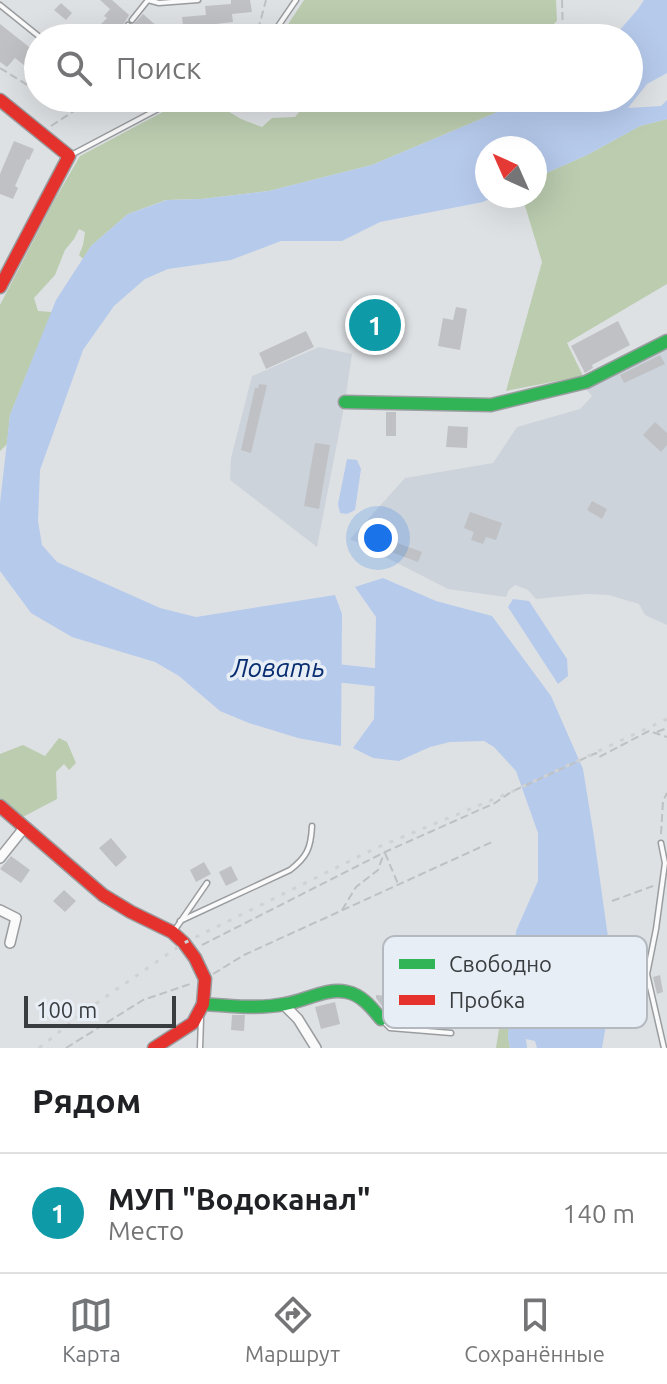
<!DOCTYPE html>
<html lang="ru">
<meta charset="utf-8">
<style>
:root{--surface:#fff;--page:#f2f2f2;--text:#202124;--muted:#757577;--line:#e0e0e0;--accent:#737679}
body{margin:0;font-family:Ubuntu,sans-serif;background:var(--page);color:var(--text)}
.compass{position:absolute;left:475px;top:136px;width:72px;height:72px;border-radius:50%;background:var(--surface);box-shadow:0 8px 32px #0002;rotate:315deg}
.scale{position:absolute;left:24px;bottom:20px;width:152px;box-sizing:border-box;padding-left:8px;border:4px solid #3a3d40;border-top:0;font-size:22px;line-height:28px;white-space:nowrap;color:#3a3d40;-webkit-text-stroke:6px #e7eef5;paint-order:stroke}
.you{position:absolute;left:378px;top:538px;width:28px;height:28px;margin:-20px;border:6px solid #fff;border-radius:50%;background:#1a73e8;box-shadow:0 0 0 12px #1a73e833}
.badge{display:grid;place-items:center;width:52px;height:52px;border-radius:50%;background:var(--accent);color:#fff;font-size:26px;font-weight:700}
.pin{position:absolute;translate:-50% -50%;border:4px solid #fff;box-shadow:0 2px 8px #0006}
.list{margin:0;padding:0;list-style:none}
h2{display:flex;justify-content:space-between;align-items:center;height:104px;margin:0;padding:0 32px;font-size:34px}
h2 small{font-size:26px;font-weight:400;color:var(--muted)}
.list li{display:grid;grid-template-columns:52px 1fr auto;gap:24px;align-items:center;box-sizing:border-box;height:120px;padding:0 32px;border-top:2px solid var(--line)}
.list b{display:block;font-size:30px;white-space:nowrap}
.list p{margin:0;font-size:26px;white-space:nowrap;color:var(--muted)}
.list em{font-size:26px;font-style:normal;color:var(--muted)}
.icon{flex:none;width:44px;height:44px;fill:none;stroke:currentColor;stroke-width:2;stroke-linecap:round;stroke-linejoin:round}
.map{position:relative;flex:none;width:667px;height:1048px;overflow:hidden}
.search{position:absolute;background:var(--surface);box-shadow:0 8px 32px #0002;left:24px;right:24px;top:24px;height:88px;display:flex;align-items:center;gap:20px;box-sizing:border-box;padding:0 28px;border-radius:44px;color:var(--muted);font-size:30px}
.sheet{height:224px;background:var(--surface)}
nav{display:flex;justify-content:space-around;align-items:center;box-sizing:border-box;height:112px;border-top:2px solid var(--line);background:var(--surface);font-size:22px;color:var(--muted)}
nav a{display:grid;justify-items:center;gap:4px}
nav .on{color:var(--accent)}
.map>svg:first-child{display:block}
.built{fill:#ccd3db}
.green{fill:#bbccaf}
.water{fill:#b6caec}
.lines{fill:none;stroke-linecap:round;stroke-linejoin:round}
.river{stroke:#b6caec;stroke-width:18}
.building{fill:#c0c1c4}
.lane-casing{stroke:#9a9d9f;stroke-width:7}
.street-casing{stroke:#9a9d9f;stroke-width:12}
.fast-casing{stroke:#9a9d9f;stroke-width:15}
.jam-casing{stroke:#9a9d9f;stroke-width:15}
.path{stroke:#bec1c2;stroke-width:2;stroke-dasharray:8 4;stroke-linecap:butt}
.lane{stroke:#fafafb;stroke-width:4}
.street{stroke:#fafafb;stroke-width:9}
.fast{stroke:#30b455;stroke-width:12}
.jam{stroke:#e5322d;stroke-width:12}
.rail{stroke:#d0d1d2;stroke-width:3;stroke-dasharray:4 8;stroke-linecap:butt}
.labels{text-anchor:middle;dominant-baseline:central;stroke-width:7;stroke-linejoin:round;paint-order:stroke}
.water-label{font-size:26px;font-style:italic;fill:#092d71;stroke:#e7eef5}
.key{fill:#e7eef5;stroke:#b3b9bf;stroke-width:2}
.key-label{font-size:22px;fill:#3a3d40}
</style>
<div class="map">
<svg width="667" height="1048" viewBox="0 0 667 1048">
<rect width="100%" height="100%" fill="#dee1e4"/>
<g class="built">
<path d="M319 347 352 354 345 402 317 547 230 480 231 458 252 376Z"/>
<path d="M667 347V625L645 615 639 604 609 595 586 594 536 599 528 590 515 585 509 590 506 597 448 589 350 539 405 478 493 463 517 427 580 409 592 396 586 389Z"/>
</g>
<g class="green">
<path d="M304 0H556L557 21 538 38H279Z"/>
<path d="M189 98H206L241 119 262 127 272 118 295 117 305 105 307 98H525L507 108 372 165 269 191 202 199 166 200 128 214 91 246 83 259 79 255 83 245 85 232 79 229 74 239 65 250 55 275 34 298 38 311 52 312 10 415 7 444 0 451V305L54 201 80 156Z"/>
<path d="M667 119V284L567 343 583 376 506 391 542 262 522 196H535V178L587 155 640 126Z"/>
<path d="M59 738 67 742 76 763 69 770 64 764 56 772 57 799 21 818 0 798V754L23 745 45 756Z"/>
<path d="M511 1007 508 1037 510 1048H496L499 1029Z"/>
</g>
<g class="water">
<path d="M644 0H667V73L647 84 628 108 661 106 667 100V119L640 126 587 155 535 178V148H487V196H496L483 202 380 222 342 241H281L231 260 168 269 145 279 114 306 83 350 40 470 38 521 42 545 57 562 160 608 196 617 335 595 342 614 341 746 298 738 249 723 220 711 179 676 155 662 72 637 31 613 0 571V503L10 415 56 300 91 246 128 214 167 200 202 199 269 191 372 165 507 108 525 98H629V38H613L638 9Z"/>
<path d="M347 459 357 460 361 469 355 510 347 514 340 513 338 504Z"/>
<path d="M383 578 436 601 492 616 551 696 583 769 594 837 614 980 602 1048H537L535 1041 526 1039 527 1048H510L508 1037 516 931 538 881V833L516 771 494 747 484 741 450 742 430 747 399 761 373 758 353 748 374 719 376 617 355 587Z"/>
<path d="M513 599 529 601 567 659 568 676 558 684 508 607Z"/>
</g>
<g class="lines">
<path class="river" d="M318 671 400 680"/>
</g>
<g class="building">
<path d="M100 0H112L129 15 115 38H103L108 32 100 25 107 18 104 16 110 9Z"/>
<path d="M231 0H250L252 12 232 14 233 22 207 25 208 34 184 36V38H143L132 28 133 25 143 14 159 28 183 26 182 17 206 15 205 6 231 4Z"/>
<path d="M61 3 72 13 66 20 54 10Z"/>
<path d="M0 24 38 54V76L15 58 7 67 0 62Z"/>
<path d="M14 141 34 149 29 160 27 159 15 186 18 188 13 199 0 194V174Z"/>
<path d="M456 307 467 309 460 350 438 346 443 318 453 320Z"/>
<path d="M370 312 386 315 381 339 365 336Z"/>
<path d="M618 321 630 345 592 365 593 368 585 373 571 346Z"/>
<path d="M306 331 314 347 266 369 259 353Z"/>
<path d="M660 355 665 364 624 383 620 375Z"/>
<path d="M259 384 267 385 251 453 241 450 255 388H258Z"/>
<rect x="386" y="412" width="10" height="24"/>
<path d="M655 422 667 433V445L661 452 643 435Z"/>
<path d="M448 426 468 427 467 448 446 447Z"/>
<path d="M315 443 330 445 319 509 304 506Z"/>
<path d="M592 501 607 509 602 519 587 510Z"/>
<path d="M470 512 502 523 496 540 486 537 483 544 471 540 474 532 464 528Z"/>
<path d="M386 539 422 552 418 562 383 549Z"/>
<path d="M111 838 127 857 116 867 99 848Z"/>
<path d="M11 856 30 870 21 883 0 869Z"/>
<path d="M204 862 211 874 196 882 190 870Z"/>
<path d="M231 866 238 880 226 886 219 872Z"/>
<path d="M64 890 76 901 65 912 53 901Z"/>
<path d="M660 975 663 992 657 994 653 977Z"/>
<path d="M376 995 389 996 388 1009H384L376 998Z"/>
<path d="M335 1002 340 1024 321 1029 315 1007Z"/>
<path d="M232 1015H245L244 1031 231 1030Z"/>
</g>
<g class="lines">
<g class="lane-casing">
<g id="lane">
<path d="M148 0 159 3 198 0"/>
<path d="M0 5 41 38"/>
<path d="M132 20 148 0"/>
<path d="M83 38 91 29"/>
<path d="M122 38 128 25"/>
<path d="M270 38 296 0"/>
<path d="M71 155 179 98"/>
<path d="M661 843 665 863 656 929 647 974 664 1048"/>
<path d="M180 921 290 870C307 857 311 848 312 826"/>
<path d="M174 931 207 883"/>
<path d="M382 1020 390 1028 451 1033"/>
<path d="M200 1048 201 1019"/>
</g>
</g>
<g class="street-casing">
<g id="street">
<path d="M0 858 24 828"/>
<path d="M0 910 16 918 10 943"/>
<path d="M283 1004 298 1019 316 1048"/>
</g>
</g>
<g class="fast-casing">
<g id="fast">
<path d="M345 402 491 405 586 382 667 341"/>
<path d="M203 1004C230 1006 259 1009 285 1004 305 1001 327 987 347 992 362 995 372 1008 381 1019"/>
</g>
</g>
<g class="jam-casing">
<g id="jam">
<path d="M0 100 69 156 0 287"/>
<path d="M0 806 103 895 131 912 172 932 184 943 195 958 205 979 203 1004 193 1023 154 1048"/>
</g>
</g>
<g class="path">
<path d="M562 0 563 38"/>
<path d="M258 30 266 0"/>
<path d="M241 38 257 33 270 25"/>
<path d="M0 68 29 86 38 89"/>
<path d="M51 126 94 98"/>
<path d="M657 732 667 728"/>
<path d="M661 834 663 801 667 793"/>
<path d="M385 853 398 884"/>
<path d="M612 901 653 886"/>
<path d="M342 910 356 887 378 870 384 853"/>
<path d="M202 945 385 852 495 803 511 792 596 753 599 757 649 731 667 737"/>
<path d="M213 974 244 955 494 841"/>
<path d="M66 1048 143 1000 193 983"/>
</g>
<use href="#lane" class="lane"/>
<use href="#street" class="street"/>
<use href="#fast" class="fast"/>
<use href="#jam" class="jam"/>
<path class="rail" d="M39 1048 88 1009 184 943 376 848 511 792 667 719"/>
</g>
<g class="labels">
<g class="water-label">
<text x="278" y="667">Ловать</text>
</g>
</g>
<rect x="383" y="936" width="264" height="92" rx="12" class="key"/>
<rect x="399" y="959" width="36" height="10" fill="#30b455"/>
<rect x="399" y="995" width="36" height="10" fill="#e5322d"/>
<g class="key-label">
<text x="449" y="972">Свободно</text>
<text x="449" y="1008">Пробка</text>
</g>
</svg>
<svg class="compass" viewBox="-18 -18 36 36"><path d="M0-13l5 13h-10z" fill="#e53935"/><path d="M0 13l5-13h-10z" fill="#757577"/></svg>
<div class="scale">100 m</div>
<div class="you"></div>
<div class="pin badge" style="left:375px;top:325px;background:#0f9aa8">1</div>
<div class="search"><svg class="icon" aria-label="search" viewBox="0 0 24 24"><circle cx="10" cy="10" r="6"/><path d="M15 15l6 6"/></svg>Поиск</div>
</div>
<section class="sheet">
<h2>Рядом<small></small></h2>
<ul class="list">
<li><span class="badge" style="background:#0f9aa8">1</span><div><b>МУП &quot;Водоканал&quot;</b><p>Место</p></div><em>140 m</em></li>
</ul>
</section>
<nav>
<a class="on"><svg class="icon" aria-label="map" viewBox="0 0 24 24"><path d="M3 6l6-2 6 2 6-2v14l-6 2-6-2-6 2zM9 4v14M15 6v14"/></svg>Карта</a>
<a><svg class="icon" aria-label="directions" viewBox="0 0 24 24"><path d="M12 3l9 9-9 9-9-9zM9 14v-3h6M13 9l2 2-2 2"/></svg>Маршрут</a>
<a><svg class="icon" aria-label="saved" viewBox="0 0 24 24"><path d="M7 4h10v16l-5-4-5 4z"/></svg>Сохранённые</a>
</nav>
